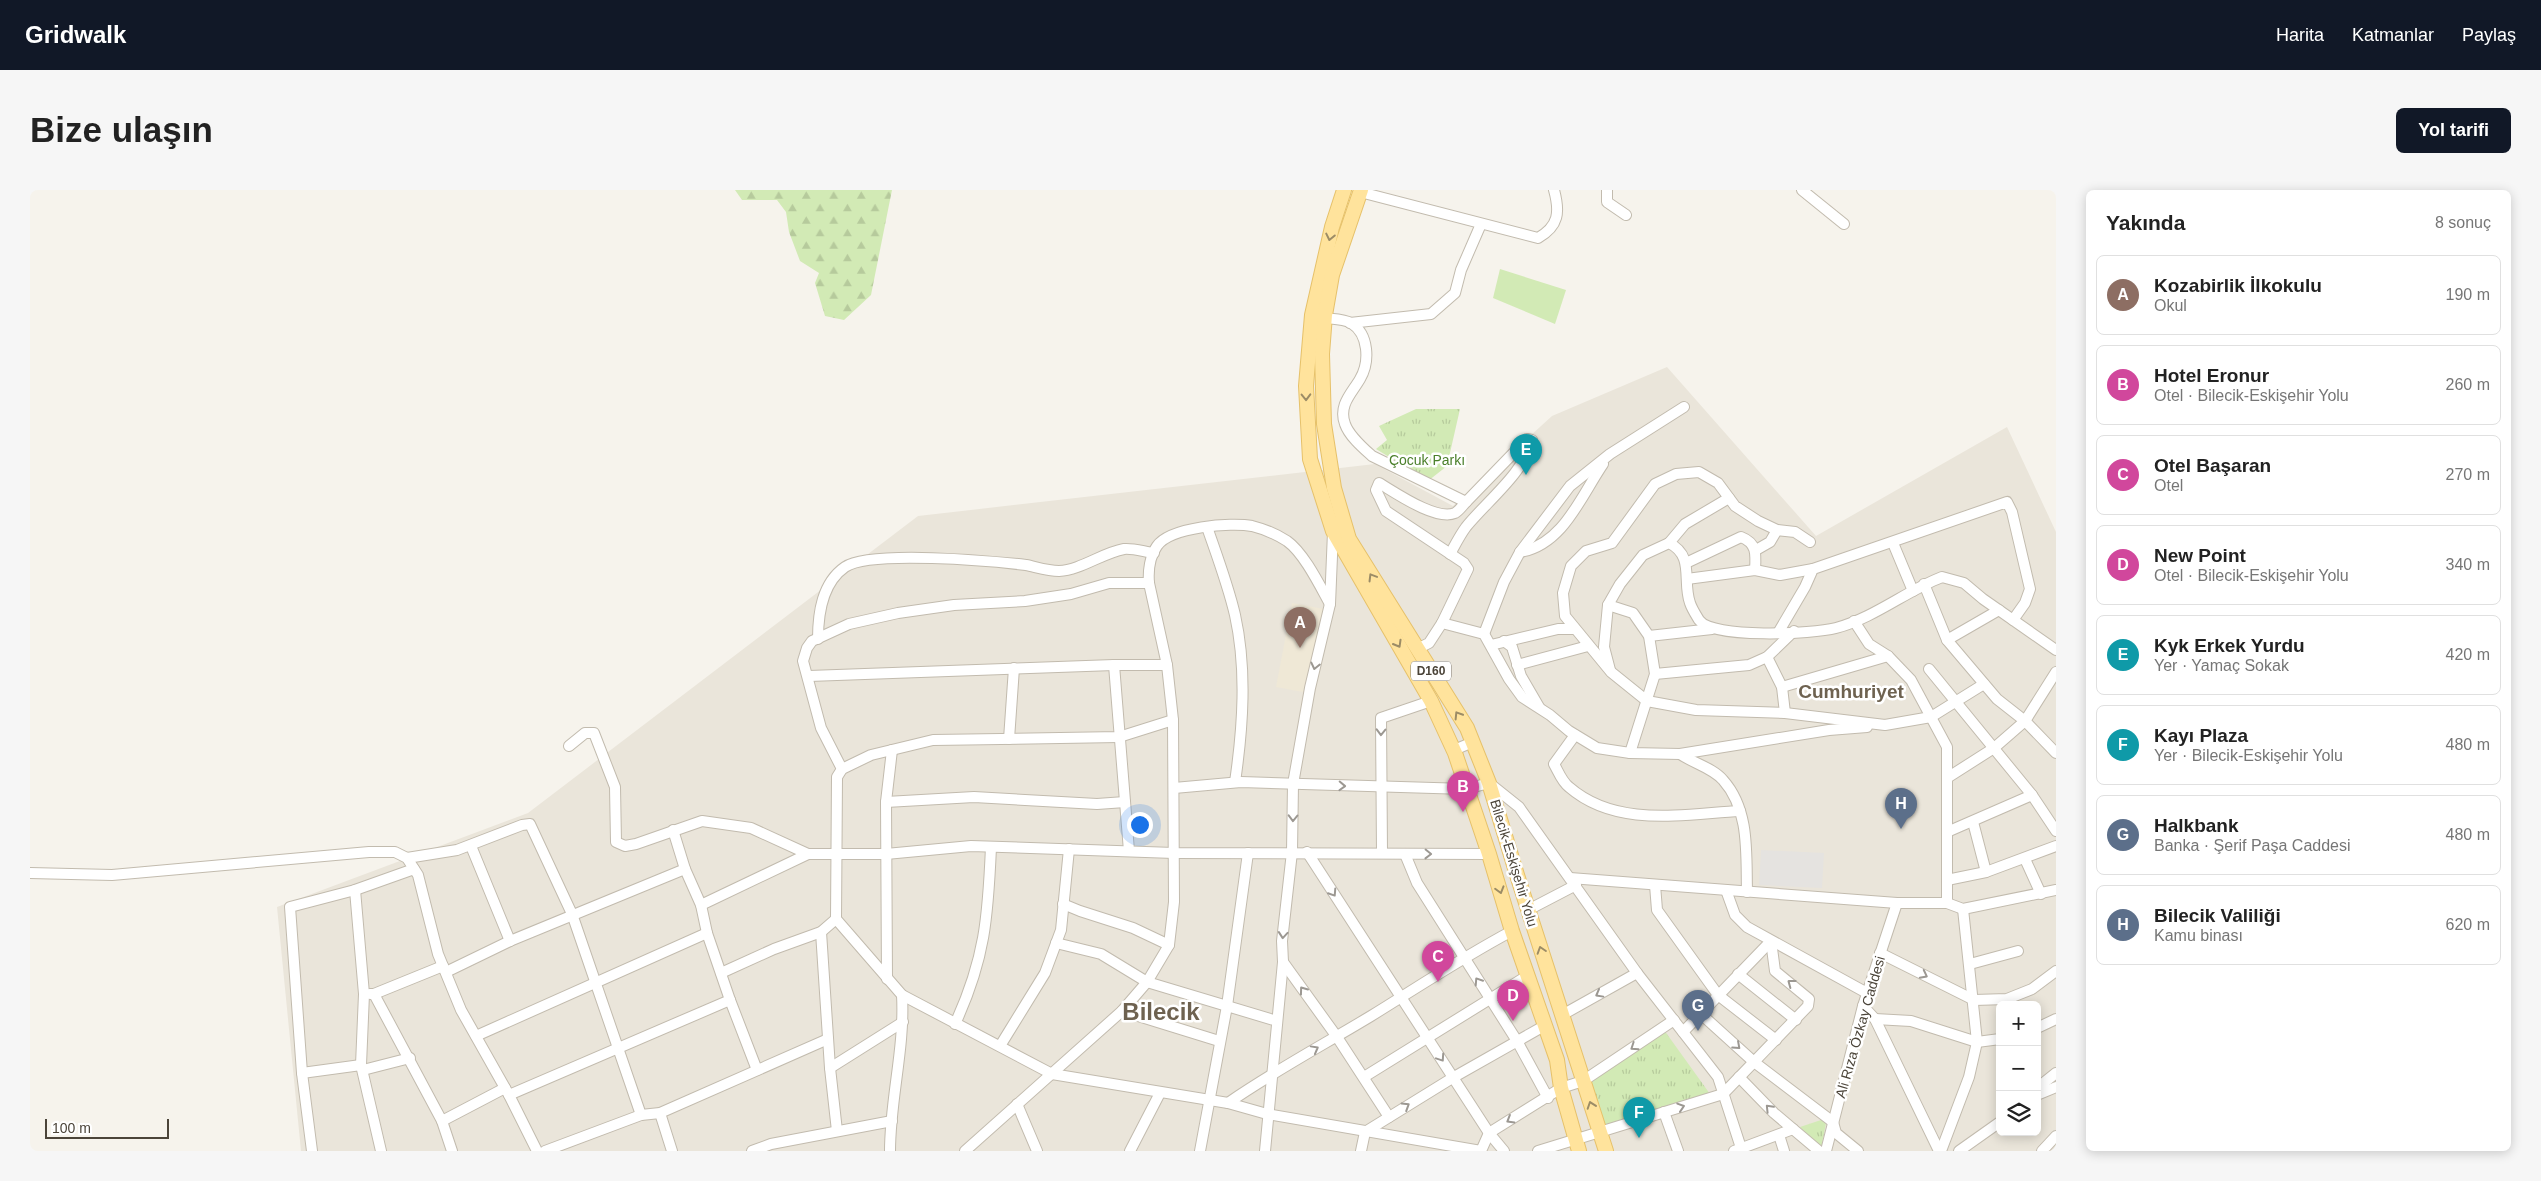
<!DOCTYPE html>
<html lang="tr">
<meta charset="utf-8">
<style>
:root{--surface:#fff;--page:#f6f6f6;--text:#222;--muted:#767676;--line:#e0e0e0;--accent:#111827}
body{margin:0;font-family:Helvetica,sans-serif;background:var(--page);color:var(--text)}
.controls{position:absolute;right:15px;bottom:15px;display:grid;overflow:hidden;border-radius:8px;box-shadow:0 2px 12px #0003}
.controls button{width:45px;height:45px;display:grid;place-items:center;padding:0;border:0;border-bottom:1px solid var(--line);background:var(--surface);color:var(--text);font:25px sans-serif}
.scale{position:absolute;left:15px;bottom:12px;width:124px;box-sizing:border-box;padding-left:5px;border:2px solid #4b4439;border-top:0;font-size:14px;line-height:18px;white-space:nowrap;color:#4b4439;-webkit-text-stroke:4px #fff;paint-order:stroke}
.you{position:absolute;left:1109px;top:634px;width:18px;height:18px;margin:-12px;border:4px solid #fff;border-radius:50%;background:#1a73e8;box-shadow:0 0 0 8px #1a73e833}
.badge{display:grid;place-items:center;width:32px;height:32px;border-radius:50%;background:var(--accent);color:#fff;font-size:16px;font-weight:700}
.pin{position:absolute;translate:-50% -41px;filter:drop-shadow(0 1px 2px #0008)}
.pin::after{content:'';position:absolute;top:26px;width:18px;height:15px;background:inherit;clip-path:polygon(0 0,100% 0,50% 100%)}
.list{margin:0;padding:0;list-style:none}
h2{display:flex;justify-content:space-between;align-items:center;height:65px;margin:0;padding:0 20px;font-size:21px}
h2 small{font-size:16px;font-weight:400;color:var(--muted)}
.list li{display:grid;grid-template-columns:32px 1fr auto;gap:15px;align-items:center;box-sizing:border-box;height:80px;margin:0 10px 10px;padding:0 10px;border:1px solid var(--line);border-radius:8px}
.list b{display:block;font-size:19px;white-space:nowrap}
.list p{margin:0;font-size:16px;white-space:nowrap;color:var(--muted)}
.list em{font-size:16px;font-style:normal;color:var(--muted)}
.icon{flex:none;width:28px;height:28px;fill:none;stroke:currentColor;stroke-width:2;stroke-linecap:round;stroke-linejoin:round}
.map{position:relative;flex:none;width:2026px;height:961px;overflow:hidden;border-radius:8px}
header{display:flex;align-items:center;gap:30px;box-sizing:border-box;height:70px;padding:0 25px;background:var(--accent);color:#fff}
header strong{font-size:24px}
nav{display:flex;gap:28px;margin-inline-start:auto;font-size:18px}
.intro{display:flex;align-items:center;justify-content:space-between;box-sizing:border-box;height:120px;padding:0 30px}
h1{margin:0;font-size:35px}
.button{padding:12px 22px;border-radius:8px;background:var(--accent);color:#fff;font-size:18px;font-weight:700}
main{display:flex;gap:30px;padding:0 30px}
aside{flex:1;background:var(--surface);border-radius:8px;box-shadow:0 2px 12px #0003}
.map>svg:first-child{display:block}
.residential{fill:#eae5da;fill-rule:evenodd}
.education{fill:#efe8d6}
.forest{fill:url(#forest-firs)}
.park{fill:url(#park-tufts)}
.pitch{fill:#d2eab5}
.parking{fill:#e5e3e0}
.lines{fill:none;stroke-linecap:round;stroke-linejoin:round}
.minor-casing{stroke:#c2bbae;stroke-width:12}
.major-casing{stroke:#e6c16a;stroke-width:16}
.minor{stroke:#fff;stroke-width:10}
.major{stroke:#ffe39c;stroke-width:14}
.oneway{stroke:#9c8c66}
.oneway2{stroke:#9c9892}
.labels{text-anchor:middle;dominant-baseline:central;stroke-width:5;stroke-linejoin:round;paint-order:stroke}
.shield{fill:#fff;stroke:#817c74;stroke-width:1}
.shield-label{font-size:12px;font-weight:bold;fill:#4b4439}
.park-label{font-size:14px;fill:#4a7f2a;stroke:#fff}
.street-label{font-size:14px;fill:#4b4439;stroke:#fff}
.district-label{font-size:19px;font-weight:bold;fill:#6e6250;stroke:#fff}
.town-label{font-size:24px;font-weight:bold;fill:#6e6250;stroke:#fff}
</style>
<header>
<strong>Gridwalk</strong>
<nav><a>Harita</a><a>Katmanlar</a><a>Paylaş</a></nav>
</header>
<div class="intro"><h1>Bize ulaşın</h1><a class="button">Yol tarifi</a></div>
<main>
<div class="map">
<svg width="2026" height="961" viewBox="0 0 2026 961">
<defs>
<pattern id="forest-firs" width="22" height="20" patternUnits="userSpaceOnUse" patternTransform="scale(1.25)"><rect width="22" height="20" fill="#d2eab5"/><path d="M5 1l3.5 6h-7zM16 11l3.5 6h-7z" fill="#b6ca9c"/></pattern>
<pattern id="park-tufts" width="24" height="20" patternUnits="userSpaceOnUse" patternTransform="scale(1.25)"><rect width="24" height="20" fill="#d2eab5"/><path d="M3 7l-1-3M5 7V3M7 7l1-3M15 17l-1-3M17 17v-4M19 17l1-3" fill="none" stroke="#b6ca9c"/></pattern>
</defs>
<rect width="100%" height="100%" fill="#f6f3ec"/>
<path class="residential" d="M1637 177 1786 346 1977 237 2026 342V961H271L247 717 498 623 888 326 1345 274 1423 316 1522 226ZM1970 815H2007V942H1970Z"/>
<path class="education" d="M1262 413 1294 419 1278 503 1246 497Z"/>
<path class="forest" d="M705 0H862L841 105 814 130 795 126 785 93 789 83 770 71 759 42 756 22 747 10H712Z"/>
<g class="park">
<path d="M1386 219H1430L1417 276 1398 291 1346 259 1357 250 1349 236Z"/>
<path d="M1634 840 1680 904 1575 939 1561 890Z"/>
<path d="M1797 928 1791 959 1770 937Z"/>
</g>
<path class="pitch" d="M1470 79 1536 100 1525 134 1463 108Z"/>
<path class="parking" d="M1731 660 1794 663 1792 698 1729 695Z"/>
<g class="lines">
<g class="minor-casing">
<g id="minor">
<path d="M1577 0V12L1596 25"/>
<path d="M1772 0 1814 34"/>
<path d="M1330 2 1508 48C1529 36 1530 22 1524 0"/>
<path d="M1295 128C1302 129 1314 129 1321 133 1339 144 1340 172 1330 189 1322 203 1308 215 1315 234 1319 246 1333 258 1342 266L1436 312C1433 315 1429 321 1425 323 1406 331 1366 303 1349 293L1346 300 1356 321 1434 373 1438 379 1412 433"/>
<path d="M1320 133 1401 124 1425 103 1431 80 1451 34"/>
<path d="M1177 337C1187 366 1198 395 1205 425 1217 479 1213 537 1205 592"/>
<path d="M1780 352 1765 342 1747 340 1728 331 1705 316 1688 293 1669 282 1646 284 1625 294 1582 353 1556 361 1541 376 1533 403 1535 426 1581 482 1617 511 1666 520 1755 523 1855 535 1901 527 1954 494"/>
<path d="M1639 353 1655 334 1699 308"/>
<path d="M1863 353 1883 401"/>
<path d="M1726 360 1740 352 1747 340"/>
<path d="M1490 362C1533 355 1551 306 1573 274"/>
<path d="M1420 364C1425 355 1430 345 1436 337 1456 312 1495 282 1502 250L1497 249 1436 312"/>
<path d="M1656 373 1711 347C1727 353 1726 364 1725 380"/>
<path d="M1657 389 1725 380 1750 385 1783 379"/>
<path d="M1894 394 1917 450 1967 509 1995 531 2026 563"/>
<path d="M1578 415 1603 423 1619 446 1625 484 1600 563"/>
<path d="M1824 431 1839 454 1858 466 1881 490 1917 557V713"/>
<path d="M1748 443 1775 397 1783 379 1977 312 1982 322 2000 399 1995 413 1983 430"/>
<path d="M1454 444 1474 392 1490 362 1540 296 1580 264 1654 217"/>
<path d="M1619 446 1682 439"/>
<path d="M788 449C788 423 792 393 815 377 840 360 962 371 996 375 1006 377 1018 381 1029 381 1051 380 1072 363 1094 359 1103 358 1115 362 1124 363"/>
<path d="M1917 450 1969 420"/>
<path d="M1474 451 1482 457 1491 486 1509 517"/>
<path d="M1461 455 1528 439H1544"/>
<path d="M1387 459 1399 453 1412 433 1454 444 1479 489 1492 507 1520 525 1539 541 1567 558 1600 563 1650 564 1799 540 1837 537"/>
<path d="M1737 467 1752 497 1755 523"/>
<path d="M1084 475 1099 661"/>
<path d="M1487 475 1558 456"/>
<path d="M1899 479 2002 605 2026 641"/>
<path d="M1580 480 1574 457 1578 415 1590 394 1613 365 1639 353C1665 366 1652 391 1660 413 1662 419 1666 425 1669 430 1682 449 1783 444 1806 438 1844 428 1876 401 1912 387L1934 393 1953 409 2026 460"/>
<path d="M1625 484 1719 475 1737 467 1764 441"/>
<path d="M779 486 1084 475H1137"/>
<path d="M1752 497 1858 466"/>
<path d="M1545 545 1524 574C1528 581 1532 592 1539 597 1586 638 1653 624 1710 621"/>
<path d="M979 549 984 478"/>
<path d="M539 556 555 543H564L585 597 586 652 595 656 606 654 672 631 721 638 778 664"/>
<path d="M1424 560 1443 552"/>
<path d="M1650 564C1663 573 1683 578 1693 590 1720 620 1716 664 1717 702"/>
<path d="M812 579 791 538 773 471 777 458 782 451 819 434 868 423 924 415 995 411 1041 404 1079 393H1119"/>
<path d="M1917 588 1964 558 1995 531 2026 482"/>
<path d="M1144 598 1211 592 1436 599 1459 593 1489 617 1607 783 1688 887 1712 961"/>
<path d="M856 612 944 607 1067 614 1095 612"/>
<path d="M1943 632 1956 682"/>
<path d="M643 640 655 679 671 715 677 743 700 810 727 880"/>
<path d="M1917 642 2002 605"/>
<path d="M441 656 480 751"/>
<path d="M1277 662 1459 943 1474 961"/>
<path d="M1352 663 1351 528 1401 511"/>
<path d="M1375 664 1387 693 1487 851 1518 908"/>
<path d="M377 668 427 660 492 635 500 634 542 724 611 925"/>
<path d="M1995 669 2011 704"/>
<path d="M0 683 82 685 339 662H365L377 668 388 685 408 764 431 820 479 905 507 961"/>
<path d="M1540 688 1867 713H1917L1933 719 2026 700"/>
<path d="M1917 690 1956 682 2026 656"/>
<path d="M1625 695 1627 720 1688 805 1746 850"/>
<path d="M325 700 334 804 331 875 351 961"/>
<path d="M1696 700 1705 725 1717 737 1837 803"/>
<path d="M1033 714 1050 721 1103 738 1139 755"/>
<path d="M671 715 778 664H856L941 656 1144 663 1459 664"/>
<path d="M1498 720 1546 695"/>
<path d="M806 729 872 805 1022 884 1198 913 1237 924 1451 961"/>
<path d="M791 742 800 878 807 941"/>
<path d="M1026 753 1071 764 1117 792 1247 831"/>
<path d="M1850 763 1944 810 1977 809 2002 799 2026 781"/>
<path d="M1253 772 1307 847 1359 927"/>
<path d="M1940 774 1988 761"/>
<path d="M416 782 480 751 655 679"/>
<path d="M691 783 744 759 791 742 806 729 807 587 812 579 841 565 903 550 1089 547 1143 530"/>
<path d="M1708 784 1766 830"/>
<path d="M857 789 856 612 862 560"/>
<path d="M340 804H344L413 776"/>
<path d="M344 804 412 931 422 961"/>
<path d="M1833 816 1845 829 1909 961"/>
<path d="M1092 821 1189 851"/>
<path d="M1671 824 1724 872 1803 932 1806 943 1828 961"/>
<path d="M1532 825 1607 783"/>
<path d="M1845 829 1881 831 1947 852 1970 849"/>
<path d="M925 834C955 769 958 727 961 657"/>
<path d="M2007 838 2026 829"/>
<path d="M1653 842 1741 751"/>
<path d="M446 846 677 743"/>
<path d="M970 856 1015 783 1031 740 1039 659"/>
<path d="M800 878 873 832"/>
<path d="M333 880 380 868"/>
<path d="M272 883 331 875"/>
<path d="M1334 887 1497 786"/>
<path d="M1709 887 1744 923 1789 961"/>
<path d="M2007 903 2011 895 2026 883"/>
<path d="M479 905 700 810"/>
<path d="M2007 905 2026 897"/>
<path d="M1198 913C1244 881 1293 855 1341 826 1388 797 1433 767 1482 741"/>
<path d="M987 914 1007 961"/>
<path d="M1634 922 1648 961"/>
<path d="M630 923 642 961"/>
<path d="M412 931 475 898"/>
<path d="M1749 945 1754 961"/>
<path d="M282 961 272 883 260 717 325 700 384 679"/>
<path d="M515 961 611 925 630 923 798 849"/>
<path d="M722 961 741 954 862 931"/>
<path d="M860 961C860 909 875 858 872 805"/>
<path d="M935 961 1092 821 1117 792 1139 755 1144 712 1143 530 1137 475 1119 393C1118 381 1120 366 1127 356 1140 337 1201 332 1222 336 1234 339 1246 344 1257 351 1274 363 1290 396 1300 414"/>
<path d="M1100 961 1130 903"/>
<path d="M1170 961 1197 816 1218 663"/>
<path d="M1235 961 1253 772 1252 751 1262 662 1263 594 1280 498 1300 414 1303 342"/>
<path d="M1331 961 1335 942 1424 887 1514 836"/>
<path d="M1451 961 1459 943 1531 898 1553 891 1644 830"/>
<path d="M1508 961 1693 904 1778 816 1779 809 1745 781 1741 751"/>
<path d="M1704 961 1763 939"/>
<path d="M1796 961 1833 816 1867 713"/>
<path d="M1911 961 1939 887 1947 852 1933 719"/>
<path d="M1929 961 1970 932"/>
<path d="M2012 961 2026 946"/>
</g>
</g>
<g class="major-casing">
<g id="major">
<path d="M1314 0 1302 37 1282 125 1276 196 1280 269 1303 341 1401 511 1425 563 1459 664 1482 741 1527 870 1531 898 1549 961"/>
<path d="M1331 0 1302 85 1295 125 1292 164 1294 234 1304 298 1319 349 1437 538 1459 593 1487 685 1576 961"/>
</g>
</g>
<use href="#minor" class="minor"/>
<use href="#major" class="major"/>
</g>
<defs><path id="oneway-chevron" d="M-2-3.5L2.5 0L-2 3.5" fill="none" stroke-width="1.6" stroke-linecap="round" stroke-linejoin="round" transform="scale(1.25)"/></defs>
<g class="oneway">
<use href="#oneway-chevron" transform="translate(1300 47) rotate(102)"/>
<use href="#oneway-chevron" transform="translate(1276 207) rotate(89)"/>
<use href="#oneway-chevron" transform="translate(1342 387) rotate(-121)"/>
<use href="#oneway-chevron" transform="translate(1368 454) rotate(60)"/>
<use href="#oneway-chevron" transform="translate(1428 525) rotate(-122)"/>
<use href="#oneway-chevron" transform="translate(1470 700) rotate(74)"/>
<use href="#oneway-chevron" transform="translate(1511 760) rotate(-108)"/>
<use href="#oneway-chevron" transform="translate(1561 915) rotate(-109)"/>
</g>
<g class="oneway2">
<use href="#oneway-chevron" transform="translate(1285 476) rotate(103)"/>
<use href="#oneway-chevron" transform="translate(1351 542) rotate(91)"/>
<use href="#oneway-chevron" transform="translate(1312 596) rotate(2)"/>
<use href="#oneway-chevron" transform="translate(1263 628) rotate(91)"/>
<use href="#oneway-chevron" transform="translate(1398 664) rotate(1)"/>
<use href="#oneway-chevron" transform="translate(1303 703) rotate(57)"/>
<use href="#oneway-chevron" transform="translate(1253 745) rotate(95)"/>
<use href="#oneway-chevron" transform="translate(1894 785) rotate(27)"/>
<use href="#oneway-chevron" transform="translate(1448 791) rotate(-123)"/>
<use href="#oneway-chevron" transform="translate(1761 793) rotate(-143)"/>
<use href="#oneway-chevron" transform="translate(1273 800) rotate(-126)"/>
<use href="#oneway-chevron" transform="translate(1569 804) rotate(151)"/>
<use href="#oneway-chevron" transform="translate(1707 856) rotate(42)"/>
<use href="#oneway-chevron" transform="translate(1604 857) rotate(146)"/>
<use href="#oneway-chevron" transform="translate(1285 859) rotate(-29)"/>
<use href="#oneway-chevron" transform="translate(1411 868) rotate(56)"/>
<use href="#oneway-chevron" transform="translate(1376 916) rotate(-32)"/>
<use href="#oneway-chevron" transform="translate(1651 917) rotate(-18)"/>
<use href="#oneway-chevron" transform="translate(1739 918) rotate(-134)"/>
<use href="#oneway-chevron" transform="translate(1480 930) rotate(149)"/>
</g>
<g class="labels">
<rect class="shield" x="1381" y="471.5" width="40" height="19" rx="4"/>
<g class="shield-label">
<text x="1401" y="481">D160</text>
</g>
<g class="park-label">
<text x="1397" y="270">Çocuk Parkı</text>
</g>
<g class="street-label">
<text transform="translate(1484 673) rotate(73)">Bilecik-Eskişehir Yolu</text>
<text transform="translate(1830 837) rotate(-74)">Ali Rıza Özkay Caddesi</text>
</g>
<g class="district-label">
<text x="1821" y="501">Cumhuriyet</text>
</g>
<g class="town-label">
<text x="1131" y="821">Bilecik</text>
</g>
</g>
</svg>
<div class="controls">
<button>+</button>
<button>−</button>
<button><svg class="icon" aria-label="layers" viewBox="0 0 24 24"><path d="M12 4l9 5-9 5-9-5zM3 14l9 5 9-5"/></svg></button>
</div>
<div class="scale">100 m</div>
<div class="you"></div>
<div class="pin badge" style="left:1270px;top:458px;background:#8d6e63">A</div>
<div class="pin badge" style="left:1433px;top:622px;background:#d1479c">B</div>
<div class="pin badge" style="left:1408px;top:792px;background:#d1479c">C</div>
<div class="pin badge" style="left:1483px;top:831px;background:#d1479c">D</div>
<div class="pin badge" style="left:1496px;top:285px;background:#0f9aa8">E</div>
<div class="pin badge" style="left:1609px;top:948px;background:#0f9aa8">F</div>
<div class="pin badge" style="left:1668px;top:841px;background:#5c6f8a">G</div>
<div class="pin badge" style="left:1871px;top:639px;background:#5c6f8a">H</div>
</div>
<aside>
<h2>Yakında<small>8 sonuç</small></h2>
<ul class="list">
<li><span class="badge" style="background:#8d6e63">A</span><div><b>Kozabirlik İlkokulu</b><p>Okul</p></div><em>190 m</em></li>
<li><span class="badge" style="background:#d1479c">B</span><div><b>Hotel Eronur</b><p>Otel · Bilecik-Eskişehir Yolu</p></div><em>260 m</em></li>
<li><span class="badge" style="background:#d1479c">C</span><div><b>Otel Başaran</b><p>Otel</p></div><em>270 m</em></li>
<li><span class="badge" style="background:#d1479c">D</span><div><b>New Point</b><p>Otel · Bilecik-Eskişehir Yolu</p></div><em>340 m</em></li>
<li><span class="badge" style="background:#0f9aa8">E</span><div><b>Kyk Erkek Yurdu</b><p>Yer · Yamaç Sokak</p></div><em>420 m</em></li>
<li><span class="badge" style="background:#0f9aa8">F</span><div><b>Kayı Plaza</b><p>Yer · Bilecik-Eskişehir Yolu</p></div><em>480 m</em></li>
<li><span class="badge" style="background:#5c6f8a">G</span><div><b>Halkbank</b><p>Banka · Şerif Paşa Caddesi</p></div><em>480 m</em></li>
<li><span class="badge" style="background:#5c6f8a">H</span><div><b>Bilecik Valiliği</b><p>Kamu binası</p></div><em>620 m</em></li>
</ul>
</aside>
</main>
